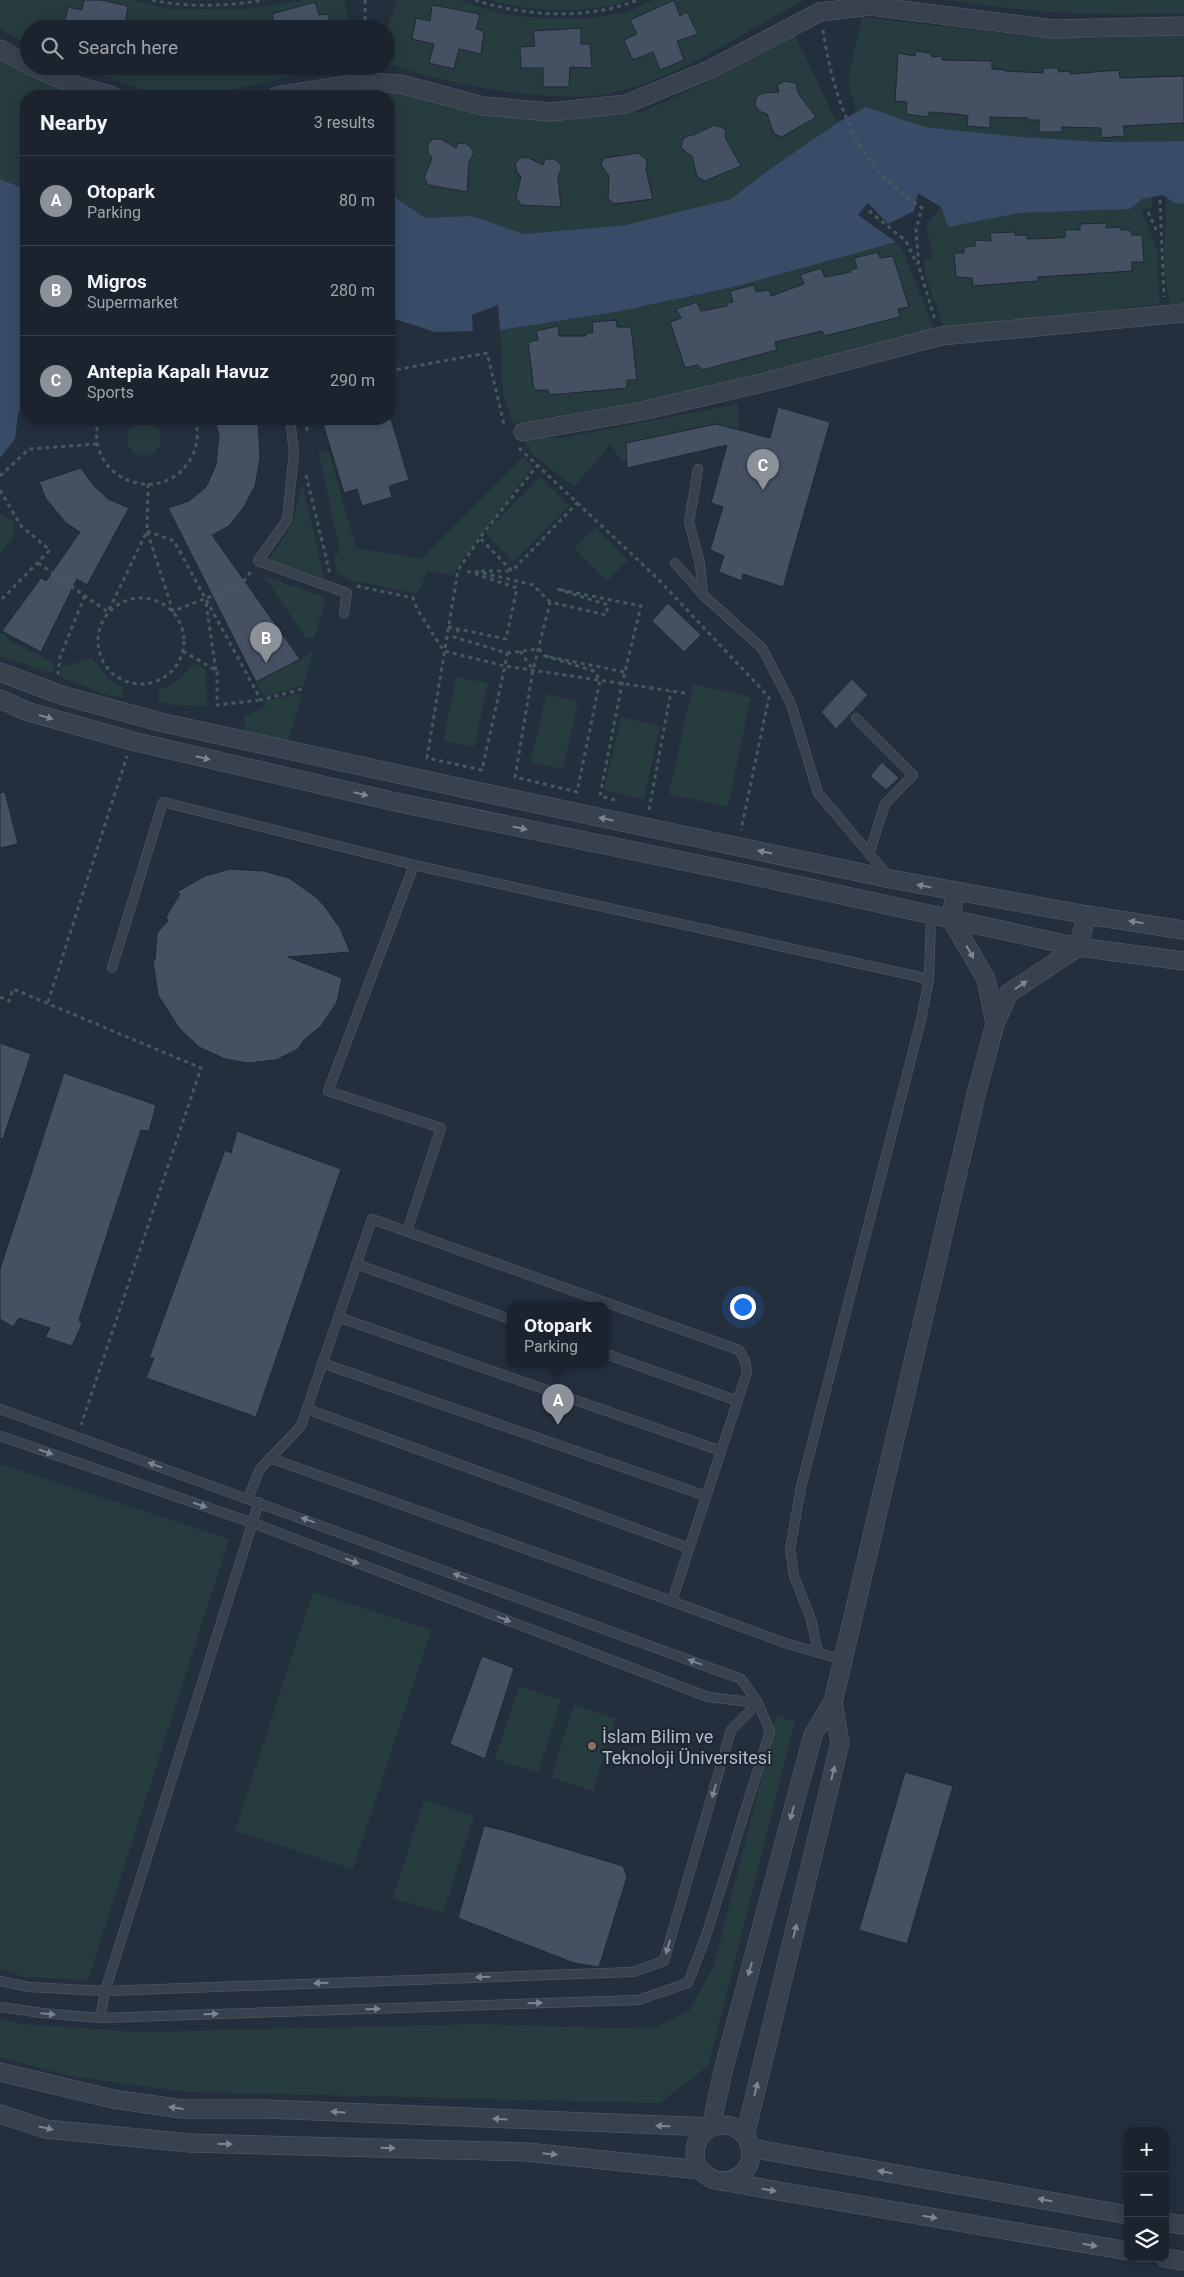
<!DOCTYPE html>
<meta charset="utf-8">
<style>
:root{--surface:#1b232e;--page:#242b36;--text:#f1f3f6;--muted:#a0a4aa;--line:#39404a;--accent:#8c9099}
body{margin:0;font-family:Roboto,sans-serif;background:var(--page);color:var(--text)}
.controls{position:absolute;right:15px;bottom:15px;display:grid;overflow:hidden;border-radius:10px;box-shadow:0 2px 12px #0003}
.controls button{width:45px;height:45px;display:grid;place-items:center;padding:0;border:0;border-bottom:1px solid var(--line);background:var(--surface);color:var(--text);font:25px sans-serif}
.you{position:absolute;left:742px;top:1306px;width:18px;height:18px;margin:-12px;border:4px solid #fff;border-radius:50%;background:#1a73e8;box-shadow:0 0 0 8px #1a73e833}
.badge{display:grid;place-items:center;width:32px;height:32px;border-radius:50%;background:var(--accent);color:#fff;font-size:16px;font-weight:700}
.pin{position:absolute;translate:-50% -41px;filter:drop-shadow(0 1px 2px #0008)}
.pin::after{content:'';position:absolute;top:26px;width:18px;height:15px;background:inherit;clip-path:polygon(0 0,100% 0,50% 100%)}
.popup{position:absolute;left:507px;top:1302px;width:102px;height:65px;box-sizing:border-box;display:grid;place-content:center;border-radius:10px;background:var(--surface);filter:drop-shadow(0 1px 4px #0005);font-size:16px;white-space:nowrap;color:var(--muted)}
.popup b{font-size:19px;color:var(--text)}
.popup::after{content:'';position:absolute;left:50%;top:100%;margin-left:-10px;border:10px solid transparent;border-top-color:var(--surface)}
.list{margin:0;padding:0;list-style:none}
h2{display:flex;justify-content:space-between;align-items:center;height:65px;margin:0;padding:0 20px;font-size:21px}
h2 small{font-size:16px;font-weight:400;color:var(--muted)}
.list li{display:grid;grid-template-columns:32px 1fr auto;gap:15px;align-items:center;box-sizing:border-box;height:90px;padding:0 20px;border-top:1px solid var(--line)}
.list b{display:block;font-size:19px;white-space:nowrap}
.list p{margin:0;font-size:16px;white-space:nowrap;color:var(--muted)}
.list em{font-size:16px;font-style:normal;color:var(--muted)}
.icon{flex:none;width:28px;height:28px;fill:none;stroke:currentColor;stroke-width:2;stroke-linecap:round;stroke-linejoin:round}
.map{position:relative;flex:none;width:1184px;height:2277px;overflow:hidden}
.search{position:absolute;background:var(--surface);box-shadow:0 2px 12px #0003;left:20px;top:20px;width:375px;height:55px;display:flex;align-items:center;gap:12px;box-sizing:border-box;padding:0 18px;border-radius:28px;color:var(--muted);font-size:19px}
.panel{position:absolute;background:var(--surface);box-shadow:0 2px 12px #0003;left:20px;top:90px;width:375px;height:335px;border-radius:20px}
.map>svg:first-child{display:block}
.green{fill:#263c3f}
.water{fill:#394c67}
.building{fill:#455162;stroke:#1f2835}
.lines{fill:none;stroke-linecap:round;stroke-linejoin:round}
.lane-casing{stroke:#565f6c;stroke-width:10}
.street-casing{stroke:#565f6c;stroke-width:19}
.path{stroke:#44595c;stroke-width:3;stroke-dasharray:4 4;stroke-linecap:butt}
.lane{stroke:#38414e;stroke-width:9}
.street{stroke:#38414e;stroke-width:18}
.oneway{fill:#7c8592}
.education-dot{fill:#8d6e63;stroke:#1d2633;stroke-width:2}
.labels{text-anchor:middle;dominant-baseline:central;stroke-width:4.5;stroke-linejoin:round;paint-order:stroke}
.poi-label{font-size:18px;fill:#b4bcc9;stroke:#1d2633;text-anchor:start}
</style>
<div class="map">
<svg width="1184" height="2277" viewBox="0 0 1184 2277">
<rect width="100%" height="100%" fill="#242f3e"/>
<g class="green">
<path d="M0 0H133L171 10 251 9 305 0H345L348 29H29V45L0 29Z"/>
<path d="M397 0H459L501 14 549 19H589L626 12 654 0H804C743 32 685 75 617 92 562 107 440 83 386 63V31Z"/>
<path d="M490 0H628C594 15 525 12 490 0Z"/>
<path d="M951 0H1184V13C1106 17 1028 13 951 0Z"/>
<path d="M862 17 1028 36 1088 39 1184 35V141L1104 142 1021 137 925 127 866 107 856 112 848 81Z"/>
<path d="M795 35 837 123 763 174 731 199 626 225 524 234 472 216 425 218 389 193V92L402 94 491 117 568 120 645 111 720 76Z"/>
<path d="M0 58 57 87 90 96H26V188L0 179Z"/>
<path d="M79 66H337L231 90H143Z"/>
<path d="M1152 197V208H1141L1157 250 1160 304 944 329 925 274 924 259 933 258 926 225 941 207 948 227 1019 213 1130 209 1142 199Z"/>
<path d="M1166 197 1176 204 1184 203V304L1170 306 1164 268Z"/>
<path d="M896 242 901 247 935 330 685 394 513 423 503 394 500 330 616 312 734 287Z"/>
<path d="M738 404 739 430 720 432 719 423 626 443V459L621 462 611 444 574 487 531 453 523 438H561Z"/>
<circle cx="144" cy="439" r="17"/>
<path d="M329 452 356 548 421 559 523 457 533 467 456 569 455 575 428 571 417 594 350 580 337 573 334 556 340 552 319 453Z"/>
<path d="M540 477 569 506 514 561 485 533Z"/>
<path d="M302 482 324 578 268 561 293 523Z"/>
<path d="M0 512 14 523 13 538 0 553Z"/>
<path d="M595 527 628 560 607 581 574 549Z"/>
<path d="M264 576 326 598 314 638H306Z"/>
<path d="M0 633 6 635 8 640 54 663 53 674 0 656Z"/>
<path d="M313 652 304 685 264 697 256 682Z"/>
<path d="M92 658 108 679 123 687 122 697 110 696 60 677 62 667Z"/>
<path d="M193 663 206 669 207 706 171 705 159 701V689C175 686 184 676 193 663Z"/>
<path d="M456 677 488 683 474 747 443 741Z"/>
<path d="M693 684 751 697 728 807 669 794Z"/>
<path d="M302 693 288 742 244 732 245 716 266 706 263 701Z"/>
<path d="M546 694 578 702 563 769 531 762Z"/>
<path d="M621 717 660 726 644 799 604 790Z"/>
<path d="M0 1464 229 1539 88 1980 24 1977 0 1968Z"/>
<path d="M313 1592 431 1630 353 1869 235 1831Z"/>
<path d="M519 1686 561 1700 538 1773 495 1759Z"/>
<path d="M574 1705 616 1719 593 1791 551 1777Z"/>
<path d="M777 1715 795 1722 708 2066 660 2103 187 2092 69 2076 0 2057V2019L21 2024 138 2032 480 2024 651 2029 689 2011 714 1966Z"/>
<path d="M424 1800 474 1816 443 1913 393 1898Z"/>
</g>
<g class="water">
<path d="M866 107 925 127 1021 137 1104 142 1184 141V203L1176 204 1163 195 1142 199 1130 209 1019 213 948 227 941 207 918 193 914 211 888 224 868 203 858 215 896 242 738 286 616 312 500 330 498 305 472 315 473 331 435 332 389 317V193L425 218 472 216 524 234 626 225 731 199 763 174 837 123Z"/>
<path d="M0 179 26 189V395L18 414 15 439 0 458Z"/>
</g>
<g class="building">
<path d="M84 0H101L128 6 124 29H63L68 7 82 10Z"/>
<path d="M674 0 680 16 687 12 698 34 677 41 684 60 660 70 653 52 633 60 624 40 637 34 630 20Z"/>
<path d="M315 2 319 15 328 14 333 29H276L272 14Z"/>
<path d="M432 5 480 14 476 29 484 31 481 54 459 49 454 69 429 63 434 44 412 39 416 18 430 21Z"/>
<path d="M581 28V44H590L592 68 570 67 569 87H543V68H521L520 47 535 46 533 31Z"/>
<path d="M916 51 930 53 932 57 942 56V60L992 61V69L1005 70V71L1043 73V68H1058L1059 72 1070 71V74L1119 70 1120 78 1184 76V123L1123 126 1125 136 1101 138V128L1062 127V132H1039V120H1028V118L990 117V128L967 126 968 116 957 114 929 112 928 117 906 114 907 102 895 101 898 53 915 56Z"/>
<path d="M785 81 796 83 798 93 816 117 782 137 774 134 767 114 761 112 755 106 756 98 762 93 779 92 777 85Z"/>
<path d="M714 125 725 129 726 139 741 166 705 181 697 177 692 156 687 153 681 147 683 139 690 135H694Z"/>
<path d="M433 139H441L456 148 458 143 467 144 471 148 474 153 469 162 467 192 428 185 424 178 432 158 428 152V144Z"/>
<path d="M638 153 647 160 646 170 653 199 614 204 608 198 609 176 601 165 604 158Z"/>
<path d="M527 157 543 165 545 159H554L558 162 562 167 558 177 561 207 521 205 516 198 521 177 517 172 515 164 520 158Z"/>
<path d="M1107 223 1106 228 1121 227V230H1130L1132 235H1142L1144 262H1132V271L1038 277V281L973 286 972 278 956 277 954 253H964V247L975 246V240L991 241 990 233 1015 232V235H1027V239L1055 238 1065 237V230H1080V224Z"/>
<path d="M878 252 880 258 893 256 909 307 898 309 900 317 825 336 822 331 775 342 777 350 702 370 698 365 685 368 670 322 681 318 676 309 697 302 701 311 727 306V303L733 302 730 291 754 285 756 292 769 290 771 296 804 284 800 275 821 268 825 277 851 272 850 270 857 268 854 258Z"/>
<path d="M616 320 617 327H631L637 380H627V388L550 395 548 390H534L528 342 538 340 536 331 558 326 559 336H586V333H593L592 322Z"/>
<path d="M778 407 830 422 783 587 743 574 742 581 719 572 724 556 710 550 723 507 711 503 727 445 627 468 626 443 716 424 770 438Z"/>
<path d="M214 419H258L260 458 255 486 244 507 229 526 212 535 300 659 256 682 168 508 189 501 206 487 216 465 219 435Z"/>
<path d="M342 419H391L409 480 389 486 392 497 362 506 357 489 344 493 323 424Z"/>
<path d="M81 468 93 485 108 499 129 508 87 585 77 579 41 652 2 631 41 578 46 581 80 532 66 523 46 499 39 482Z"/>
<path d="M668 603 701 635 684 652 652 621Z"/>
<path d="M852 679 868 695 836 729 821 712Z"/>
<path d="M882 762 899 778 886 790 870 776Z"/>
<path d="M5 792 18 844 0 848V793Z"/>
<path d="M230 869 263 871 289 878 317 898 325 907 340 928 350 952 288 957 342 978 337 1002 321 1026 304 1040 298 1049 276 1060 248 1063 225 1059 199 1047 179 1028 158 995 153 961 155 960 157 933 168 921 166 917 180 894 177 892 205 876Z"/>
<path d="M0 1043 31 1054 3 1139 0 1138Z"/>
<path d="M64 1073 156 1105 149 1131 141 1130 79 1320 82 1324 72 1346 45 1337 50 1328 19 1318 13 1327 0 1319V1269Z"/>
<path d="M237 1131 341 1169 256 1417 146 1378 154 1358H149L225 1150 231 1153Z"/>
<path d="M482 1656 514 1668 485 1759 450 1744Z"/>
<path d="M905 1772 953 1786 907 1944 859 1930Z"/>
<path d="M484 1826 503 1830 623 1866 627 1877 599 1967 574 1963 458 1918Z"/>
</g>
<g class="lines">
<g class="lane-casing">
<g id="lane">
<path d="M290 419 294 453 287 520 258 561 347 593 344 613"/>
<path d="M698 469 689 522 700 564 703 595 762 648 791 704 818 793 889 877"/>
<path d="M675 563 703 595"/>
<path d="M856 718 913 775 885 804 869 854"/>
<path d="M112 968 163 802 414 865 929 979"/>
<path d="M407 1231 441 1128 328 1091 414 865"/>
<path d="M356 1264 510 1319"/>
<path d="M338 1317 721 1451"/>
<path d="M606 1354 738 1401"/>
<path d="M322 1363 706 1496"/>
<path d="M0 1409 741 1679 758 1703 770 1731 706 1936 688 1983 638 2000 100 2018 42 2013 0 2007"/>
<path d="M307 1409 689 1548"/>
<path d="M0 1436 253 1523 708 1697 758 1703"/>
<path d="M270 1458 644 1591 785 1643 843 1660"/>
<path d="M248 1498 260 1469 301 1426 372 1219 739 1350 745 1361 747 1372 672 1601"/>
<path d="M818 1653 811 1619 794 1576 790 1550 801 1487 921 1020 929 979 931 915"/>
<path d="M0 1981 29 1987 105 1991 633 1972 664 1961 731 1730 758 1703"/>
<path d="M100 2018 105 1991 259 1502"/>
</g>
</g>
<g class="street-casing">
<g id="street">
<path d="M0 49 29 65"/>
<path d="M31 66 77 86 113 96"/>
<path d="M277 96 365 82 401 84 483 106 551 112 626 104 711 69 820 12 870 6 1053 29 1184 26"/>
<path d="M523 432 642 411 766 382 941 336 1184 313"/>
<path d="M0 672 61 695 160 722 471 790 891 879 1087 915 1184 930"/>
<path d="M0 699 26 711 132 741 400 803 746 874 1078 947 1184 961"/>
<path d="M955 892 951 919 986 979 995 1024"/>
<path d="M0 2072 113 2099 182 2109H266L711 2127 723 2071 813 1735 833 1702 977 1091 995 1024 1009 993 1078 947 1087 915"/>
<path d="M0 2114 46 2129 190 2143 527 2152 700 2170"/>
<circle cx="723" cy="2153" r="28"/>
<path d="M745 2136 840 1743 833 1702"/>
<path d="M750 2148 1128 2215"/>
<path d="M721 2181 1128 2251"/>
<path d="M1165 2222 1184 2225"/>
<path d="M1165 2258 1184 2261"/>
</g>
</g>
<g class="path">
<path d="M152 0C187 8 228 6 264 0"/>
<path d="M365 0V29"/>
<path d="M475 0C527 17 587 20 638 0"/>
<path d="M823 30C830 77 845 131 876 168 889 184 906 196 922 208L916 230 919 267 935 320"/>
<path d="M1160 200 1164 297"/>
<path d="M869 211 906 241 917 264"/>
<path d="M1148 212 1158 234"/>
<path d="M389 371 487 353 504 424 507 426"/>
<path d="M99 419C82 476 159 510 190 460 198 447 199 433 195 419"/>
<path d="M307 419V434"/>
<path d="M519 448 658 579 769 697 741 830"/>
<path d="M306 475 330 574"/>
<path d="M0 476 29 449 97 444"/>
<path d="M148 484 147 531 173 611 241 585 252 570"/>
<path d="M0 490 21 526 50 550 0 601"/>
<path d="M147 531 174 541 261 700 302 689"/>
<path d="M481 539 512 571 578 502"/>
<path d="M38 563 108 612 147 531"/>
<path d="M475 571 533 585 550 602"/>
<path d="M481 571H512"/>
<path d="M357 586 413 598 417 609 444 651 505 666 482 770 427 758 458 570 482 535 537 466"/>
<circle cx="141" cy="641" r="43"/>
<path d="M206 603 216 671"/>
<path d="M448 627 506 639 517 588 467 571"/>
<path d="M459 629 454 637 507 653 505 666 685 693"/>
<path d="M183 651 217 671V705L261 700"/>
<path d="M520 651 533 670"/>
<path d="M507 653 539 649 545 656"/>
<path d="M58 675 60 657 85 595"/>
<path d="M615 800 600 796 622 684 641 606 557 589 608 605 606 615 550 602 533 670 515 777 577 792 600 680 594 671 545 656 625 672"/>
<path d="M649 810 671 691"/>
<path d="M0 997 9 1001 13 989 201 1068 81 1425"/>
<path d="M48 1002 127 756"/>
</g>
<use href="#lane" class="lane"/>
<use href="#street" class="street"/>
</g>
<defs><path id="oneway-solid" d="M-6-.8H1V-3.2L6.5 0L1 3.2V.8H-6Z" transform="scale(1.25)"/></defs>
<g class="oneway">
<use href="#oneway-solid" transform="translate(46 717) rotate(16)"/>
<use href="#oneway-solid" transform="translate(203 758) rotate(13)"/>
<use href="#oneway-solid" transform="translate(361 794) rotate(13)"/>
<use href="#oneway-solid" transform="translate(606 819) rotate(-168)"/>
<use href="#oneway-solid" transform="translate(520 828) rotate(12)"/>
<use href="#oneway-solid" transform="translate(765 852) rotate(-168)"/>
<use href="#oneway-solid" transform="translate(924 886) rotate(-169)"/>
<use href="#oneway-solid" transform="translate(1136 922) rotate(-171)"/>
<use href="#oneway-solid" transform="translate(970 952) rotate(60)"/>
<use href="#oneway-solid" transform="translate(1021 985) rotate(-33)"/>
<use href="#oneway-solid" transform="translate(46 1452) rotate(19)"/>
<use href="#oneway-solid" transform="translate(155 1465) rotate(-160)"/>
<use href="#oneway-solid" transform="translate(200 1505) rotate(19)"/>
<use href="#oneway-solid" transform="translate(308 1520) rotate(-160)"/>
<use href="#oneway-solid" transform="translate(352 1561) rotate(21)"/>
<use href="#oneway-solid" transform="translate(460 1576) rotate(-160)"/>
<use href="#oneway-solid" transform="translate(504 1619) rotate(21)"/>
<use href="#oneway-solid" transform="translate(695 1662) rotate(-160)"/>
<use href="#oneway-solid" transform="translate(833 1773) rotate(-76)"/>
<use href="#oneway-solid" transform="translate(714 1791) rotate(106)"/>
<use href="#oneway-solid" transform="translate(792 1813) rotate(105)"/>
<use href="#oneway-solid" transform="translate(795 1931) rotate(-76)"/>
<use href="#oneway-solid" transform="translate(668 1947) rotate(106)"/>
<use href="#oneway-solid" transform="translate(750 1969) rotate(105)"/>
<use href="#oneway-solid" transform="translate(483 1977) rotate(178)"/>
<use href="#oneway-solid" transform="translate(321 1983) rotate(178)"/>
<use href="#oneway-solid" transform="translate(535 2003) rotate(-2)"/>
<use href="#oneway-solid" transform="translate(373 2009) rotate(-2)"/>
<use href="#oneway-solid" transform="translate(48 2014) rotate(5)"/>
<use href="#oneway-solid" transform="translate(211 2014) rotate(-2)"/>
<use href="#oneway-solid" transform="translate(756 2089) rotate(-76)"/>
<use href="#oneway-solid" transform="translate(176 2108) rotate(-172)"/>
<use href="#oneway-solid" transform="translate(338 2112) rotate(-177)"/>
<use href="#oneway-solid" transform="translate(500 2119) rotate(-177)"/>
<use href="#oneway-solid" transform="translate(663 2126) rotate(-178)"/>
<use href="#oneway-solid" transform="translate(46 2128) rotate(12)"/>
<use href="#oneway-solid" transform="translate(225 2144) rotate(1)"/>
<use href="#oneway-solid" transform="translate(388 2148) rotate(1)"/>
<use href="#oneway-solid" transform="translate(550 2154) rotate(6)"/>
<use href="#oneway-solid" transform="translate(885 2172) rotate(-170)"/>
<use href="#oneway-solid" transform="translate(769 2190) rotate(10)"/>
<use href="#oneway-solid" transform="translate(1045 2200) rotate(-170)"/>
<use href="#oneway-solid" transform="translate(930 2217) rotate(10)"/>
<use href="#oneway-solid" transform="translate(1090 2245) rotate(10)"/>
</g>
<circle class="education-dot" cx="592" cy="1746" r="5"/>
<g class="labels">
<g class="poi-label">
<text x="602" y="1736">İslam Bilim ve<tspan x="602" dy="21">Teknoloji Üniversitesi</tspan></text>
</g>
</g>
</svg>
<div class="controls">
<button>+</button>
<button>−</button>
<button><svg class="icon" aria-label="layers" viewBox="0 0 24 24"><path d="M12 4l9 5-9 5-9-5zM3 14l9 5 9-5"/></svg></button>
</div>
<div class="you"></div>
<div class="pin badge" style="left:558px;top:1425px">A</div>
<div class="popup"><b>Otopark</b>Parking</div>
<div class="pin badge" style="left:266px;top:663px">B</div>
<div class="pin badge" style="left:763px;top:490px">C</div>
<div class="search"><svg class="icon" aria-label="search" viewBox="0 0 24 24"><circle cx="10" cy="10" r="6"/><path d="M15 15l6 6"/></svg>Search here</div>
<section class="panel">
<h2>Nearby<small>3 results</small></h2>
<ul class="list">
<li><span class="badge">A</span><div><b>Otopark</b><p>Parking</p></div><em>80 m</em></li>
<li><span class="badge">B</span><div><b>Migros</b><p>Supermarket</p></div><em>280 m</em></li>
<li><span class="badge">C</span><div><b>Antepia Kapalı Havuz</b><p>Sports</p></div><em>290 m</em></li>
</ul>
</section>
</div>
